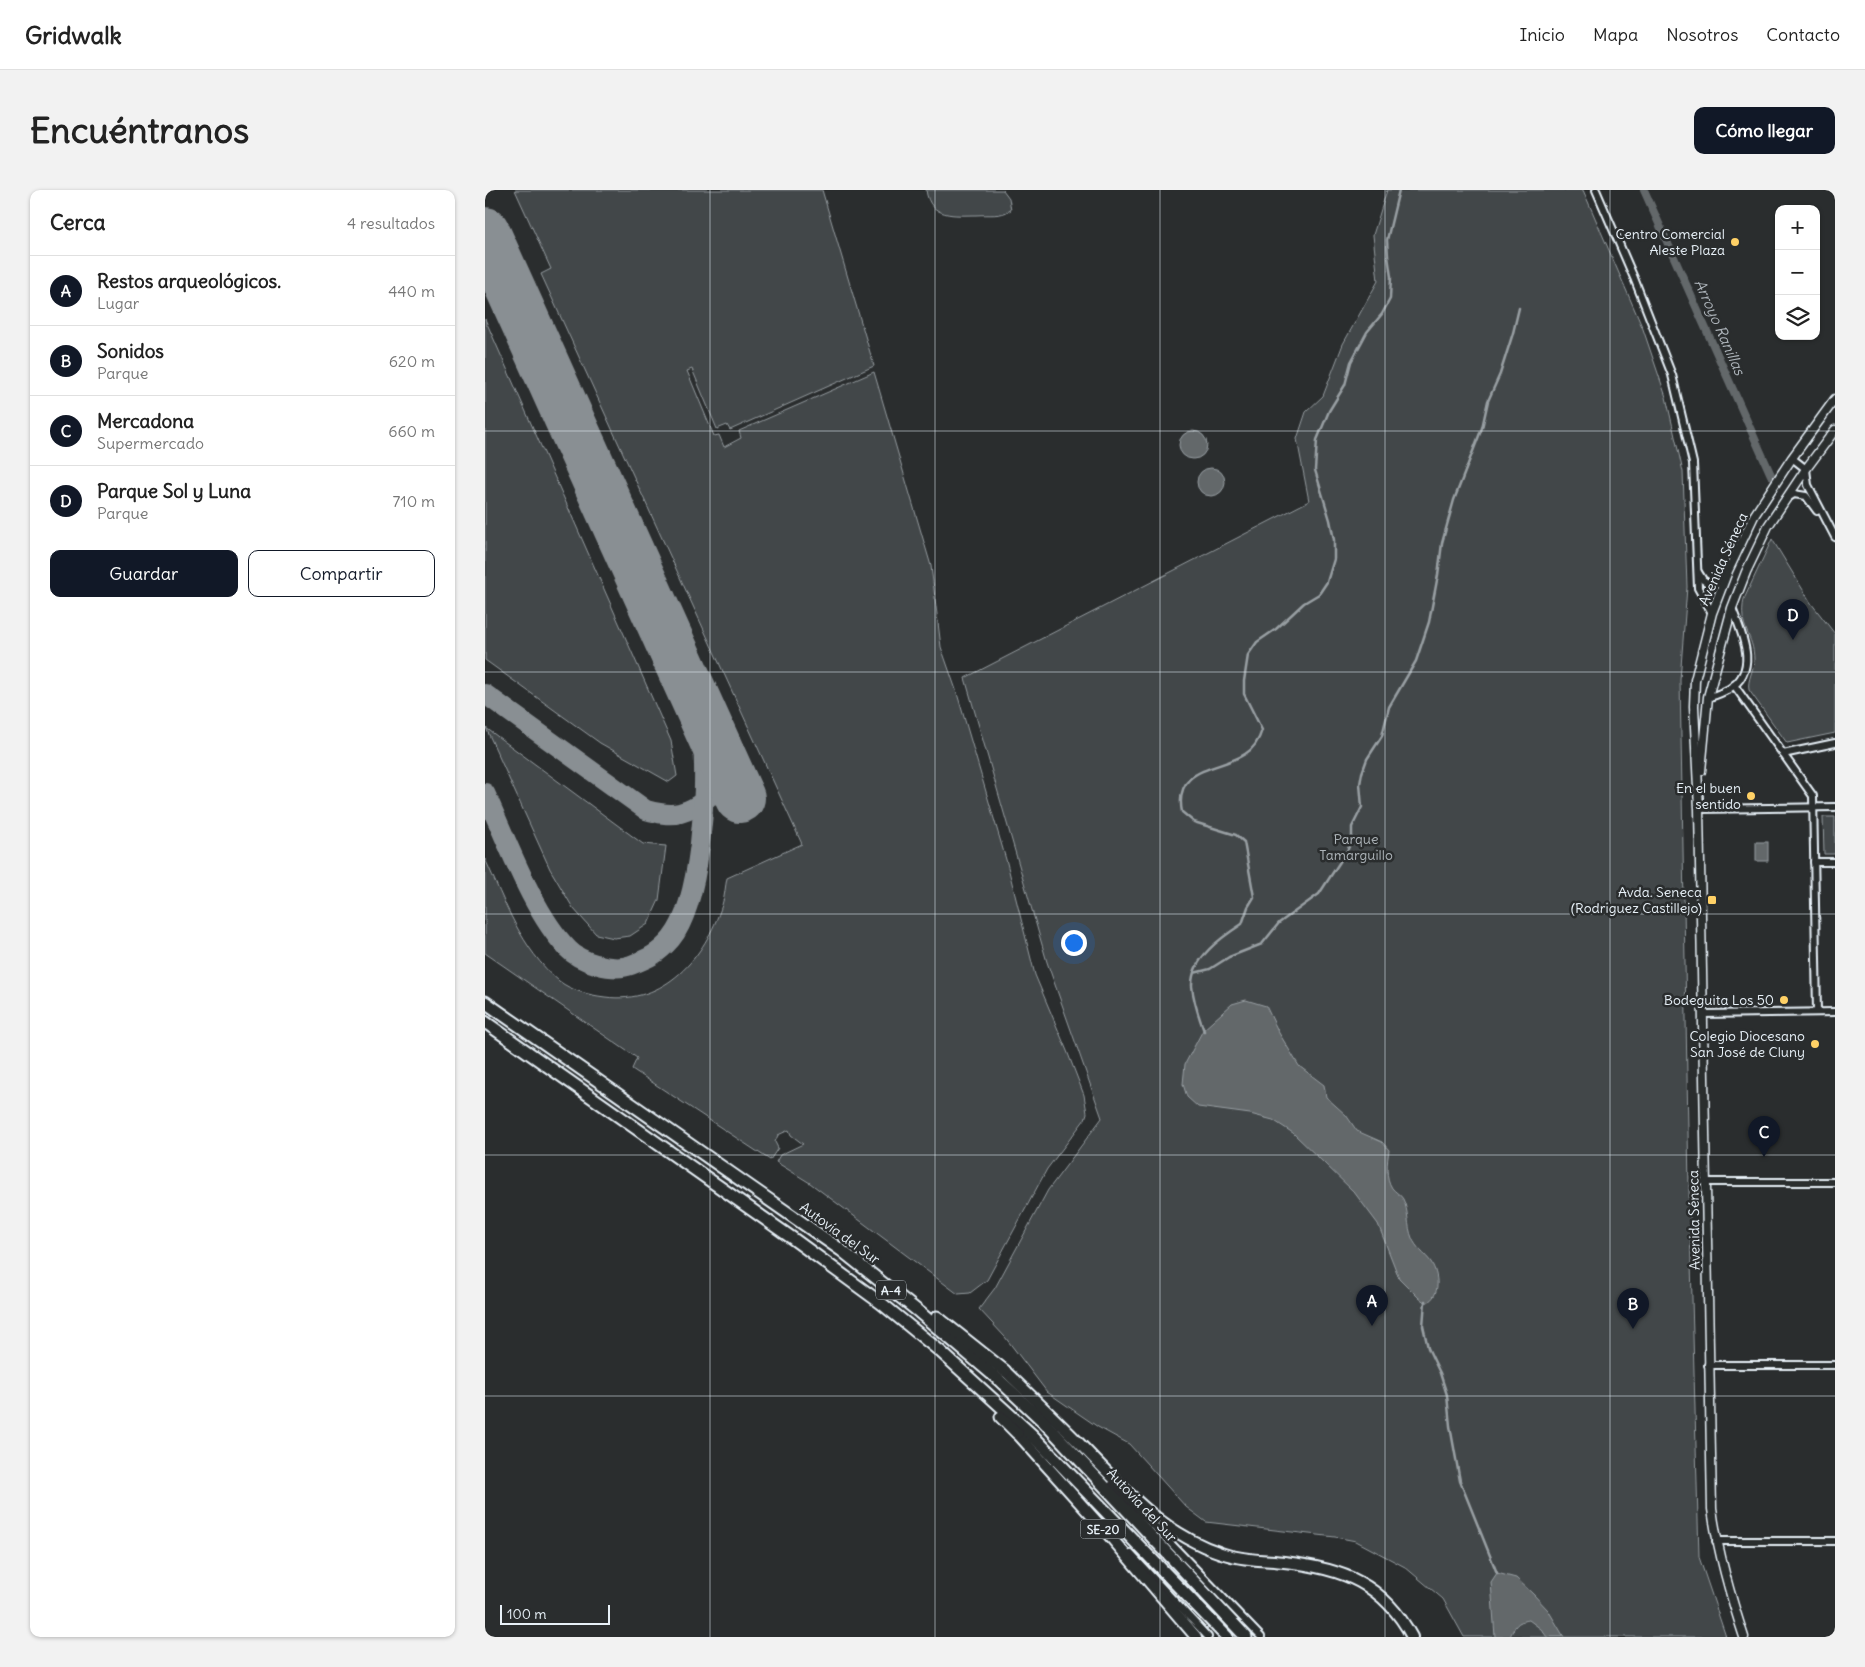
<!DOCTYPE html>
<html lang="es">
<meta charset="utf-8">
<style>
:root{--surface:#fff;--page:#f2f2f2;--text:#222;--muted:#767676;--line:#e0e0e0;--accent:#111827}
body{margin:0;font-family:Delius,sans-serif;background:var(--page);color:var(--text)}
.controls{position:absolute;right:15px;top:15px;display:grid;overflow:hidden;border-radius:10px;box-shadow:0 1px 4px #0004}
.controls button{width:45px;height:45px;display:grid;place-items:center;padding:0;border:0;border-bottom:1px solid var(--line);background:var(--surface);color:var(--text);font:25px sans-serif}
.scale{position:absolute;left:15px;bottom:12px;width:110px;box-sizing:border-box;padding-left:5px;border:2px solid #e8f1f8;border-top:0;font-size:14px;line-height:18px;white-space:nowrap;color:#e8f1f8;-webkit-text-stroke:4px #2a2d2e;paint-order:stroke}
.you{position:absolute;left:588px;top:752px;width:18px;height:18px;margin:-12px;border:4px solid #fff;border-radius:50%;background:#1a73e8;box-shadow:0 0 0 8px #1a73e833}
.badge{display:grid;place-items:center;width:32px;height:32px;border-radius:50%;background:var(--accent);color:#fff;font-size:16px;font-weight:700}
.pin{position:absolute;translate:-50% -41px;filter:drop-shadow(0 1px 2px #0008)}
.pin::after{content:'';position:absolute;top:26px;width:18px;height:15px;background:inherit;clip-path:polygon(0 0,100% 0,50% 100%)}
.list{margin:0;padding:0;list-style:none}
h2{display:flex;justify-content:space-between;align-items:center;height:65px;margin:0;padding:0 20px;font-size:21px}
h2 small{font-size:16px;font-weight:400;color:var(--muted)}
.list li{display:grid;grid-template-columns:32px 1fr auto;gap:15px;align-items:center;box-sizing:border-box;height:70px;padding:0 20px;border-top:1px solid var(--line)}
.list b{display:block;font-size:19px;white-space:nowrap}
.list p{margin:0;font-size:16px;white-space:nowrap;color:var(--muted)}
.list em{font-size:16px;font-style:normal;color:var(--muted)}
.actions{display:flex;gap:10px;padding:15px 20px}
.actions a{flex:1;padding:11px 0;border:1px solid var(--accent);border-radius:10px;text-align:center;font-size:18px;color:var(--accent)}
.actions .main{background:var(--accent);color:#fff}
.icon{flex:none;width:28px;height:28px;fill:none;stroke:currentColor;stroke-width:2;stroke-linecap:round;stroke-linejoin:round}
.map{position:relative;flex:none;width:1350px;height:1447px;overflow:hidden;border-radius:10px}
header{display:flex;align-items:center;gap:30px;box-sizing:border-box;height:70px;padding:0 25px;background:var(--surface);border-bottom:1px solid var(--line)}
header strong{font-size:24px}
nav{display:flex;gap:28px;margin-inline-start:auto;font-size:18px}
.intro{display:flex;align-items:center;justify-content:space-between;box-sizing:border-box;height:120px;padding:0 30px}
h1{margin:0;font-size:35px}
.button{padding:12px 22px;border-radius:10px;background:var(--accent);color:#fff;font-size:18px;font-weight:700}
main{display:flex;gap:30px;padding:0 30px}
aside{flex:1;background:var(--surface);border-radius:10px;box-shadow:0 1px 4px #0004}
.map>svg:first-child{display:block}
.green{fill:#424648;stroke:#959ca0}
.water{fill:#63686b;stroke:#989fa3}
.lines{fill:none;stroke-linecap:round;stroke-linejoin:round}
.stream{stroke:#989fa3;stroke-width:2.5}
.canal{stroke:#63686b;stroke-width:8}
.taxiway{stroke:#898f93;stroke-width:20}
.runway{stroke:#898f93;stroke-width:50}
.minor-casing{stroke:#e8f1f8;stroke-width:10}
.tertiary-casing{stroke:#e8f1f8;stroke-width:11}
.trunk-casing{stroke:#e8f1f8;stroke-width:14}
.motorway-casing{stroke:#e8f1f8;stroke-width:15}
.minor{stroke:#2a2d2e;stroke-width:6}
.tertiary{stroke:#2a2d2e;stroke-width:8}
.trunk{stroke:#2a2d2e;stroke-width:10}
.motorway{stroke:#2a2d2e;stroke-width:11}
.grid{fill:none;stroke:#e8f1f8;stroke-width:1;stroke-opacity:0.55}
.poi-dot{fill:#ffd166;stroke:#2a2d2e;stroke-width:2}
.labels{text-anchor:middle;dominant-baseline:central;stroke-width:5;stroke-linejoin:round;paint-order:stroke}
.shield{fill:#2a2d2e;stroke:#afb6bb;stroke-width:1}
.shield-label{font-size:12px;font-weight:bold;fill:#e8f1f8}
.poi-label{font-size:14px;fill:#e8f1f8;stroke:#2a2d2e;text-anchor:end}
.street-label{font-size:14px;fill:#e8f1f8;stroke:#2a2d2e}
.park-label{font-size:14px;fill:#aeb5ba;stroke:#2a2d2e}
.water-label{font-size:15px;font-style:italic;fill:#acb3b9;stroke:#2a2d2e}
</style>
<header>
<strong>Gridwalk</strong>
<nav><a>Inicio</a><a>Mapa</a><a>Nosotros</a><a>Contacto</a></nav>
</header>
<div class="intro"><h1>Encuéntranos</h1><a class="button">Cómo llegar</a></div>
<main>
<aside>
<h2>Cerca<small>4 resultados</small></h2>
<ul class="list">
<li><span class="badge">A</span><div><b>Restos arqueológicos.</b><p>Lugar</p></div><em>440 m</em></li>
<li><span class="badge">B</span><div><b>Sonidos</b><p>Parque</p></div><em>620 m</em></li>
<li><span class="badge">C</span><div><b>Mercadona</b><p>Supermercado</p></div><em>660 m</em></li>
<li><span class="badge">D</span><div><b>Parque Sol y Luna</b><p>Parque</p></div><em>710 m</em></li>
</ul>
<div class="actions"><a class="main">Guardar</a><a>Compartir</a></div>
</aside>
<div class="map">
<svg width="1350" height="1447" viewBox="0 0 1350 1447">
<rect width="100%" height="100%" fill="#2a2d2e"/>
<filter id="ink" filterUnits="userSpaceOnUse"><feTurbulence type="fractalNoise" baseFrequency=".02" numOctaves="2"/><feDisplacementMap in="SourceGraphic" scale="10" xChannelSelector="R" yChannelSelector="G"/><feConvolveMatrix kernelMatrix="1 2 1 2 8 2 1 2 1" color-interpolation-filters="sRGB"/></filter>
<g filter="url(#ink)">
<g class="green">
<path d="M30 0H337L389 176 245 240 242 235 232 239 207 179 202 181 229 246 234 245 239 257 256 248 254 241 389 182 446 376 456 457 471 500 522 673 550 785 582 861 599 905 602 923 600 929 562 979 502 1090 485 1103 473 1104 325 993 291 972 295 965 318 954 306 945 304 940 293 945 290 952 293 958 285 970 147 879 152 868 0 763V669C20 712 36 759 74 791 87 801 104 805 120 807 180 815 220 767 237 715 240 706 240 697 242 688L317 654 56 84 66 79Z"/>
<path d="M441 0H518L524 8 526 20C514 27 505 24 491 25 470 25 445 29 441 0Z"/>
<path d="M902 0H1098L1158 139 1181 207 1198 282 1202 397 1195 490 1204 998 1214 1367 1241 1447H979L958 1409 920 1377 871 1351 850 1347 721 1332 701 1317 644 1254 613 1237 562 1202 520 1147 494 1119 510 1098 563 1000 617 928 562 772 480 488 824 311 812 249 821 222 838 206 858 154 893 91 888 45Z"/>
<path d="M0 129 186 551 192 586 184 592 115 553 0 470Z"/>
<path d="M1287 349 1326 413 1350 444V543L1302 553 1264 500C1262 489 1269 481 1269 470 1269 444 1253 439 1259 409Z"/>
<path d="M1 538 158 654 181 656 174 710 163 734 145 746 129 748 111 744 88 718 65 679Z"/>
<path d="M1338 627H1350V664H1339Z"/>
</g>
<g class="water">
<circle cx="708" cy="255" r="14"/>
<circle cx="726" cy="292" r="14"/>
<rect x="1271" y="652" width="12" height="19"/>
<path d="M761 810 781 816 794 843 814 876 839 895 841 907 861 925 872 941 897 952 904 960C902 973 900 987 907 998 910 1002 916 1005 918 1009 924 1021 922 1036 927 1048 931 1058 940 1064 946 1072 954 1085 956 1106 941 1113L934 1108 914 1088 893 1034 869 1002 808 943 788 930 765 924 713 917 702 907 698 894 700 874 718 840 747 814Z"/>
<path d="M1012 1383 1031 1388 1048 1404 1063 1420 1079 1447H1062L1056 1439 1044 1430C1032 1431 1029 1437 1025 1447H1010L1006 1392Z"/>
</g>
<g class="lines">
<g class="stream">
<path d="M709 783 725 779 744 767 777 754 794 733 834 704 862 661 867 650V637L877 617 875 594 877 583 882 569 897 546 904 517 931 471 944 432 953 385 957 353 969 310 997 238 1003 211 1015 184 1028 143 1034 118"/>
<path d="M719 841C715 830 708 808 707 796 706 768 737 747 757 734L763 717 769 707 759 652 751 645 709 632 697 622C688 576 734 581 760 564 770 558 774 550 777 540L759 504V491L763 465 772 452 791 439 819 413 834 404 842 392 849 369V350L845 330 830 280 832 250 844 221 860 195 866 172 882 142 897 124 905 109 906 87 903 66 902 50 914 0"/>
<path d="M940 1111 938 1136 943 1158 955 1183 962 1205 965 1236 975 1291 1012 1383"/>
</g>
<path class="canal" d="M1159 0 1286 285"/>
<g class="taxiway">
<path d="M0 504 161 620C172 623 184 626 195 623 211 619 237 601 238 582 238 566 228 550 222 535"/>
<path d="M0 603C22 650 47 722 83 759 95 772 128 782 146 775 164 768 173 764 186 749 216 713 222 601 218 555 216 534 208 513 203 492"/>
</g>
<path class="runway" d="M0 42 255 608"/>
<g class="minor-casing">
<g id="minor">
<path d="M1111 0 1149 88 1187 185 1208 273 1213 398 1227 423"/>
<path d="M1307 268 1321 279 1323 295 1350 347"/>
<path d="M1301 309 1309 304 1321 306 1332 321"/>
<path d="M1213 382 1218 390 1224 394 1232 393 1242 381"/>
<path d="M1249 495 1328 606 1332 822"/>
<path d="M1223 507C1231 506 1236 503 1244 499 1275 480 1257 444 1247 418"/>
<path d="M1298 564 1350 553"/>
<path d="M1214 619 1350 617"/>
<path d="M1329 672H1350"/>
<path d="M1218 824 1350 822"/>
<path d="M1221 992H1350"/>
<path d="M1223 1175H1350"/>
<path d="M626 1295 673 1340 776 1447"/>
<path d="M1231 1351H1350"/>
<path d="M646 1364 723 1447"/>
</g>
</g>
<g class="tertiary-casing">
<g id="tertiary">
<path d="M1216 581 1223 507 1247 418 1261 382 1283 336 1321 279 1350 240"/>
<path d="M1259 1447C1245 1405 1233 1363 1227 1319L1214 619 1209 516 1210 490 1227 423 1243 381 1269 326 1307 268 1350 209"/>
</g>
</g>
<g class="trunk-casing">
<g id="trunk">
<path d="M520 1181C544 1204 569 1228 593 1252 635 1295 677 1344 736 1363 756 1370 778 1370 799 1372 857 1378 899 1394 927 1447"/>
<path d="M532 1243 623 1344 711 1447"/>
</g>
</g>
<g class="motorway-casing">
<g id="motorway">
<path d="M0 812 356 1060 434 1122 514 1190 560 1233 761 1447"/>
<path d="M0 832 307 1048 396 1113 456 1162 546 1244 742 1447"/>
<path d="M452 1127 520 1181"/>
<path d="M516 1227 532 1243"/>
</g>
</g>
<use href="#minor" class="minor"/>
<use href="#tertiary" class="tertiary"/>
<use href="#trunk" class="trunk"/>
<use href="#motorway" class="motorway"/>
</g>
</g>
<path class="grid" d="M225 0V1447M450 0V1447M675 0V1447M900 0V1447M1125 0V1447M0 241H1350M0 482H1350M0 724H1350M0 965H1350M0 1206H1350"/>
<g class="poi-dot">
<circle cx="1250" cy="52" r="5"/>
<circle cx="1266" cy="606" r="5"/>
<rect x="1222" y="705" width="10" height="10" rx="2.5"/>
<circle cx="1299" cy="810" r="5"/>
<circle cx="1330" cy="854" r="5"/>
</g>
<g class="labels">
<g class="shield">
<rect x="391" y="1090.5" width="30" height="19" rx="4"/>
<rect x="595.5" y="1329.5" width="45" height="19" rx="4"/>
</g>
<g class="shield-label">
<text x="406" y="1100">A-4</text>
<text x="618" y="1339">SE-20</text>
</g>
<g class="poi-label">
<text x="1240" y="44">Centro Comercial<tspan x="1240" dy="16">Aleste Plaza</tspan></text>
<text x="1256" y="598">En el buen<tspan x="1256" dy="16">sentido</tspan></text>
<text x="1217" y="702">Avda. Seneca<tspan x="1217" dy="16">(Rodriguez Castillejo)</tspan></text>
<text x="1289" y="810">Bodeguita Los 50</text>
<text x="1320" y="846">Colegio Diocesano<tspan x="1320" dy="16">San José de Cluny</tspan></text>
</g>
<g class="street-label">
<text transform="translate(1238 369) rotate(-66)">Avenida Séneca</text>
<text transform="translate(1209 1030) rotate(-91)">Avenida Séneca</text>
<text transform="translate(355 1043) rotate(36)">Autovía del Sur</text>
<text transform="translate(657 1315) rotate(47)">Autovía del Sur</text>
</g>
<g class="park-label">
<text x="871" y="649">Parque<tspan x="871" dy="16">Tamarguillo</tspan></text>
</g>
<g class="water-label">
<text transform="translate(1235 137) rotate(66)">Arroyo Ranillas</text>
</g>
</g>
</svg>
<div class="controls">
<button>+</button>
<button>−</button>
<button><svg class="icon" aria-label="layers" viewBox="0 0 24 24"><path d="M12 4l9 5-9 5-9-5zM3 14l9 5 9-5"/></svg></button>
</div>
<div class="scale">100 m</div>
<div class="you"></div>
<div class="pin badge" style="left:887px;top:1136px">A</div>
<div class="pin badge" style="left:1148px;top:1139px">B</div>
<div class="pin badge" style="left:1279px;top:967px">C</div>
<div class="pin badge" style="left:1308px;top:450px">D</div>
</div>
</main>
